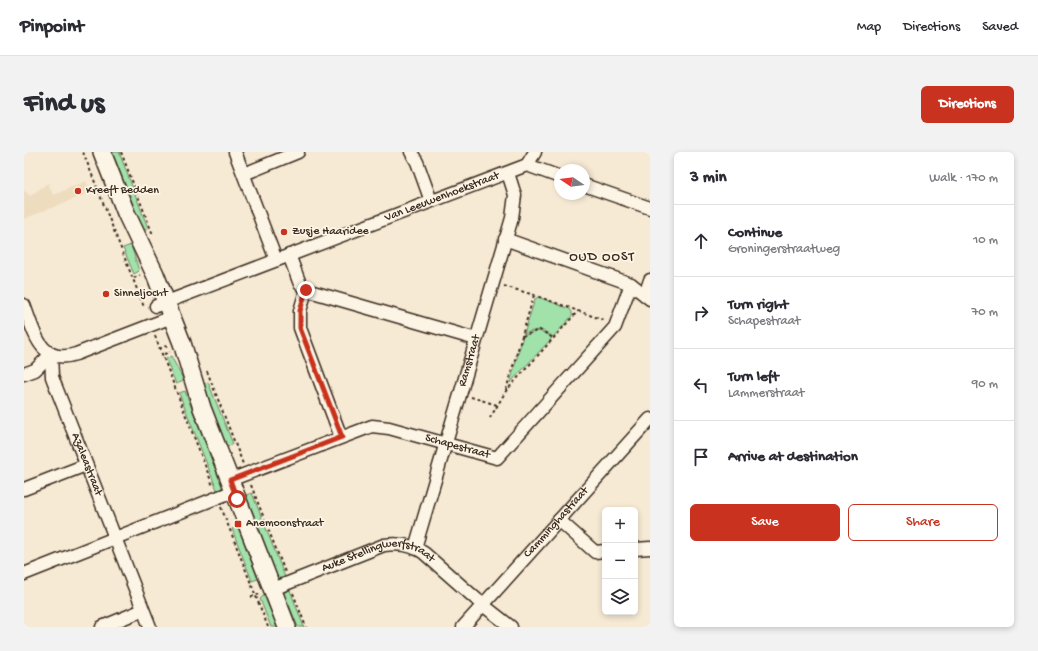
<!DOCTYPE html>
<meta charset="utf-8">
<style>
:root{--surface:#fff;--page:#f2f2f3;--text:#2b2b33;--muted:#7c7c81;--line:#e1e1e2;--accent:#c8321e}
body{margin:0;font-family:"Gochi Hand",sans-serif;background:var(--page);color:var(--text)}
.controls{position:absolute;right:12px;bottom:12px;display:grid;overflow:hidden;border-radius:6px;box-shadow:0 2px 6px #0003}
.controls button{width:36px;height:36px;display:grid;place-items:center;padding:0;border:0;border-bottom:1px solid var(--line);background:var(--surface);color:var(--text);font:20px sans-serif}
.compass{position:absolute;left:530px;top:12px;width:36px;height:36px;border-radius:50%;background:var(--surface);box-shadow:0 2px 6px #0003;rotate:283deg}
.stop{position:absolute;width:12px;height:12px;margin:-9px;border:3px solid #c8321e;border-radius:50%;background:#fff}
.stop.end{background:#c8321e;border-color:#fff;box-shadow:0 1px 4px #0008}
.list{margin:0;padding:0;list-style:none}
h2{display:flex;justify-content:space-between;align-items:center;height:52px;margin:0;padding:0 16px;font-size:17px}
h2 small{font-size:13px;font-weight:400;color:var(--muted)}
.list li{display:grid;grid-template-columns:26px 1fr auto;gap:12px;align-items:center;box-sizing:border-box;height:72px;padding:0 16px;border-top:1px solid var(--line)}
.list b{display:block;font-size:15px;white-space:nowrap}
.list p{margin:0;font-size:13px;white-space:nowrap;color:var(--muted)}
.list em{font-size:13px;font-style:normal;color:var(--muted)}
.actions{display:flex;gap:8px;padding:12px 16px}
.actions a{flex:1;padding:9px 0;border:1px solid var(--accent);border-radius:6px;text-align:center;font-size:14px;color:var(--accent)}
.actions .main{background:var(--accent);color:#fff}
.icon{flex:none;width:22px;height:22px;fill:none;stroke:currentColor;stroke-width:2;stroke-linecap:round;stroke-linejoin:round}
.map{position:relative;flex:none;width:626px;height:475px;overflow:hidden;border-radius:6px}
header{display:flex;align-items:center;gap:24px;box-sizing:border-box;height:56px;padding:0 20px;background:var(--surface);border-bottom:1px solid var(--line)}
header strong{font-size:19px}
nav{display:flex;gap:22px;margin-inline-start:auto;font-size:14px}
.intro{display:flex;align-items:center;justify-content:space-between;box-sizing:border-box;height:96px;padding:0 24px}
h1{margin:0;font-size:28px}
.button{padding:10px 18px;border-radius:6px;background:var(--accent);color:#fff;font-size:14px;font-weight:700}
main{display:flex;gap:24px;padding:0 24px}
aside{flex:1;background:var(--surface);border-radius:6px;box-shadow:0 2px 6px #0003}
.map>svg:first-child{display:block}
.built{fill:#eedcbf}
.green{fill:#a1e2ab;stroke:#6e8664}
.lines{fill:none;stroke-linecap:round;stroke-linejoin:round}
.minor-casing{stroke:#3b2a1e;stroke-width:15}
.secondary-casing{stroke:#3b2a1e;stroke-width:20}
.path{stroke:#3b2a1e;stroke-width:2;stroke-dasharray:3 3;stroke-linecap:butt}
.minor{stroke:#fcf5e5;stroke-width:12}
.secondary{stroke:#fcf5e5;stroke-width:17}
.route{stroke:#c8321e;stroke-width:5}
.poi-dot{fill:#c8321e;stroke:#fcf5e5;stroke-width:1.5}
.labels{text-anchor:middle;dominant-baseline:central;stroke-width:3.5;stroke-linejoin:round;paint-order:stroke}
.poi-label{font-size:12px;fill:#3b2a1e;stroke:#fcf5e5;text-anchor:start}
.street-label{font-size:12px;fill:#3b2a1e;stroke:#fcf5e5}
.quarter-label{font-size:14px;letter-spacing:1px;fill:#3b2a1e;stroke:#fcf5e5}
</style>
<header>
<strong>Pinpoint</strong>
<nav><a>Map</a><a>Directions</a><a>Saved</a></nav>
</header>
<div class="intro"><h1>Find us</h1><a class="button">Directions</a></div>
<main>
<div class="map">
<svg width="626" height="475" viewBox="0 0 626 475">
<rect width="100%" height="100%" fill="#f6ead4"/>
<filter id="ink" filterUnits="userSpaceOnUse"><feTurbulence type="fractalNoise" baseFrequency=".025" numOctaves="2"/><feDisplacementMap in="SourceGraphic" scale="8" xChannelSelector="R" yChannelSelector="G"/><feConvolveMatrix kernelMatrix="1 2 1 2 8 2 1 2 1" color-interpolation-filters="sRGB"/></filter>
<g filter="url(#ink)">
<path class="built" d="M62 29 67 40 0 67V38L6 44 24 31 29 43Z"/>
<g class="green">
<path d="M88 0H95L124 76 119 78Z"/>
<path d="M107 93 115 119 110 122 99 96Z"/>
<path d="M514 145 546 157 548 160V164L529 185C519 176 512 177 500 182L511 147Z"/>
<path d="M513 179 522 181 528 186 486 231 499 184Z"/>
<path d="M147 204 160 229 152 232 142 207Z"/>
<path d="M184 230 209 292 203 295 179 232Z"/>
<path d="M161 239 194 324 197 323 200 333 195 339 193 338 155 241Z"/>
<path d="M228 341 261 425 260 427 252 425 247 417 250 415 222 343Z"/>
<path d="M214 375 234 427 228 429 208 377Z"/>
<path d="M263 438H266L280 475H274L265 453 262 454 259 442Z"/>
<path d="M239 444 241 445 253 475H247L236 447Z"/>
</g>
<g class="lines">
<g class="minor-casing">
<g id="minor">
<path d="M211 0 252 108"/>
<path d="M387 0 393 10 407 49"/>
<path d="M503 13 536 25"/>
<path d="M503 13 511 0"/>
<path d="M220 22 274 0"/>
<path d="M560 33 626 56"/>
<path d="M481 87 607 132 626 147"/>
<path d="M265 103 276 132 282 138 452 187"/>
<path d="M282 138 276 159V176L317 285"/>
<path d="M621 143 626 128"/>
<path d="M0 153C10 179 16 214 52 202L148 165"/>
<path id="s1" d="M132 154 503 13"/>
<path id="s2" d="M27 202 28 225 126 475"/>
<path d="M0 222 11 218 27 202"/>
<path id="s3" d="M206 328 348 274 365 276 473 306 591 175 607 132"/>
<path d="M0 337 62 313"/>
<path d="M535 368 571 400 581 399"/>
<path id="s4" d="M391 396 488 66 491 43 484 21"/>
<path d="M611 397 626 396"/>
<path d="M0 422 210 339"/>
<path id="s5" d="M249 437 360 393C374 391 389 393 400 401L459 453 487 475"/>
<path d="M78 475 119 458"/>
<path id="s6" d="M439 475 626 267"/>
</g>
</g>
<g class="secondary-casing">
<path id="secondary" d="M78 0 102 61 131 122 158 191 178 256 263 475"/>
</g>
<g class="path">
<path d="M59 0 120 155"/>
<path d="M97 0 129 83"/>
<path d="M110 126 116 123"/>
<path d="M480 134 510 143 582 169"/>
<path d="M131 184 189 334"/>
<path d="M498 184 516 178 529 186"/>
<path d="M135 197 144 193"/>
<path d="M140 202 146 200"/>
<path d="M183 219 219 312"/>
<path d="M482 238 510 143"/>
<path d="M447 245 473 253"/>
<path d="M466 266 482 239 554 159"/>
<path d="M227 333 261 420"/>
<path d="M197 355 244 475"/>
<path d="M269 441 282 475"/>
<path d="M227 445 236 442"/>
</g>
<use href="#minor" class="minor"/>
<use href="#secondary" class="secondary"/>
</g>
</g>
<g class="lines" filter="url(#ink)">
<path class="route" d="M213 347 206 328 318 285 276 176V159L282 138"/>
</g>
<g class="poi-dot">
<circle cx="54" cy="39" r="4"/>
<circle cx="260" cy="80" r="4"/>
<circle cx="82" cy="142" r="4"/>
<rect x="210" y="368" width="8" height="8" rx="2"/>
</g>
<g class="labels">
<g class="poi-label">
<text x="62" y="39">Kreeft Bedden</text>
<text x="268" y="80">Zusje Haaridee</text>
<text x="90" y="142">Sinneljocht</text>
<text x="222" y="372">Anemoonstraat</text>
</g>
<g class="street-label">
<text stroke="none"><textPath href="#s1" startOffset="306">Van Leeuwenhoekstraat</textPath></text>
<text stroke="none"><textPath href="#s4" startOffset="195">Ramstraat</textPath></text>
<text stroke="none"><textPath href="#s3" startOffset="240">Schapestraat</textPath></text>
<text stroke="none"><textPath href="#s2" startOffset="117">Azaleastraat</textPath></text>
<text stroke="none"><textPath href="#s6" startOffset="140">Camminghastraat</textPath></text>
<text stroke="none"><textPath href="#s5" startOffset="113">Auke Stellingwerfstraat</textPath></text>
</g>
<g class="quarter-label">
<text x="578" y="105">OUD OOST</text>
</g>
</g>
</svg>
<div class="controls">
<button>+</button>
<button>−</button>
<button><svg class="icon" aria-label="layers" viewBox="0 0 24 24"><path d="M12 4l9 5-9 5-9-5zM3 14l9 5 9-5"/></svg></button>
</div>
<svg class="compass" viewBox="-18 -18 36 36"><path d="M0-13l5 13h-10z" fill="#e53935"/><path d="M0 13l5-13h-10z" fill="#7c7c81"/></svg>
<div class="stop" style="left:213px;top:347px"></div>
<div class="stop end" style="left:282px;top:138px"></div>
</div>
<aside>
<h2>3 min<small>Walk · 170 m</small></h2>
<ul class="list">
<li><svg class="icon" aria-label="ahead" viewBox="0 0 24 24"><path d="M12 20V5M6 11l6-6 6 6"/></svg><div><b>Continue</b><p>Groningerstraatweg</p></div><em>10 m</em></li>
<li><svg class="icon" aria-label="right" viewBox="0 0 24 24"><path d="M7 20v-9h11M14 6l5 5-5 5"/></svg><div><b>Turn right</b><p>Schapestraat</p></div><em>70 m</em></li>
<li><svg class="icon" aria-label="left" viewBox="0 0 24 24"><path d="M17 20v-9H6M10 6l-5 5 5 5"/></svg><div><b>Turn left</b><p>Lammerstraat</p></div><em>90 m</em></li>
<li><svg class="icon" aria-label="arrive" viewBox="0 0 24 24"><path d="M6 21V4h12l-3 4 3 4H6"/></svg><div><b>Arrive at destination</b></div></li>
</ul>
<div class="actions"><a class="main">Save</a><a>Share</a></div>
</aside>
</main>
